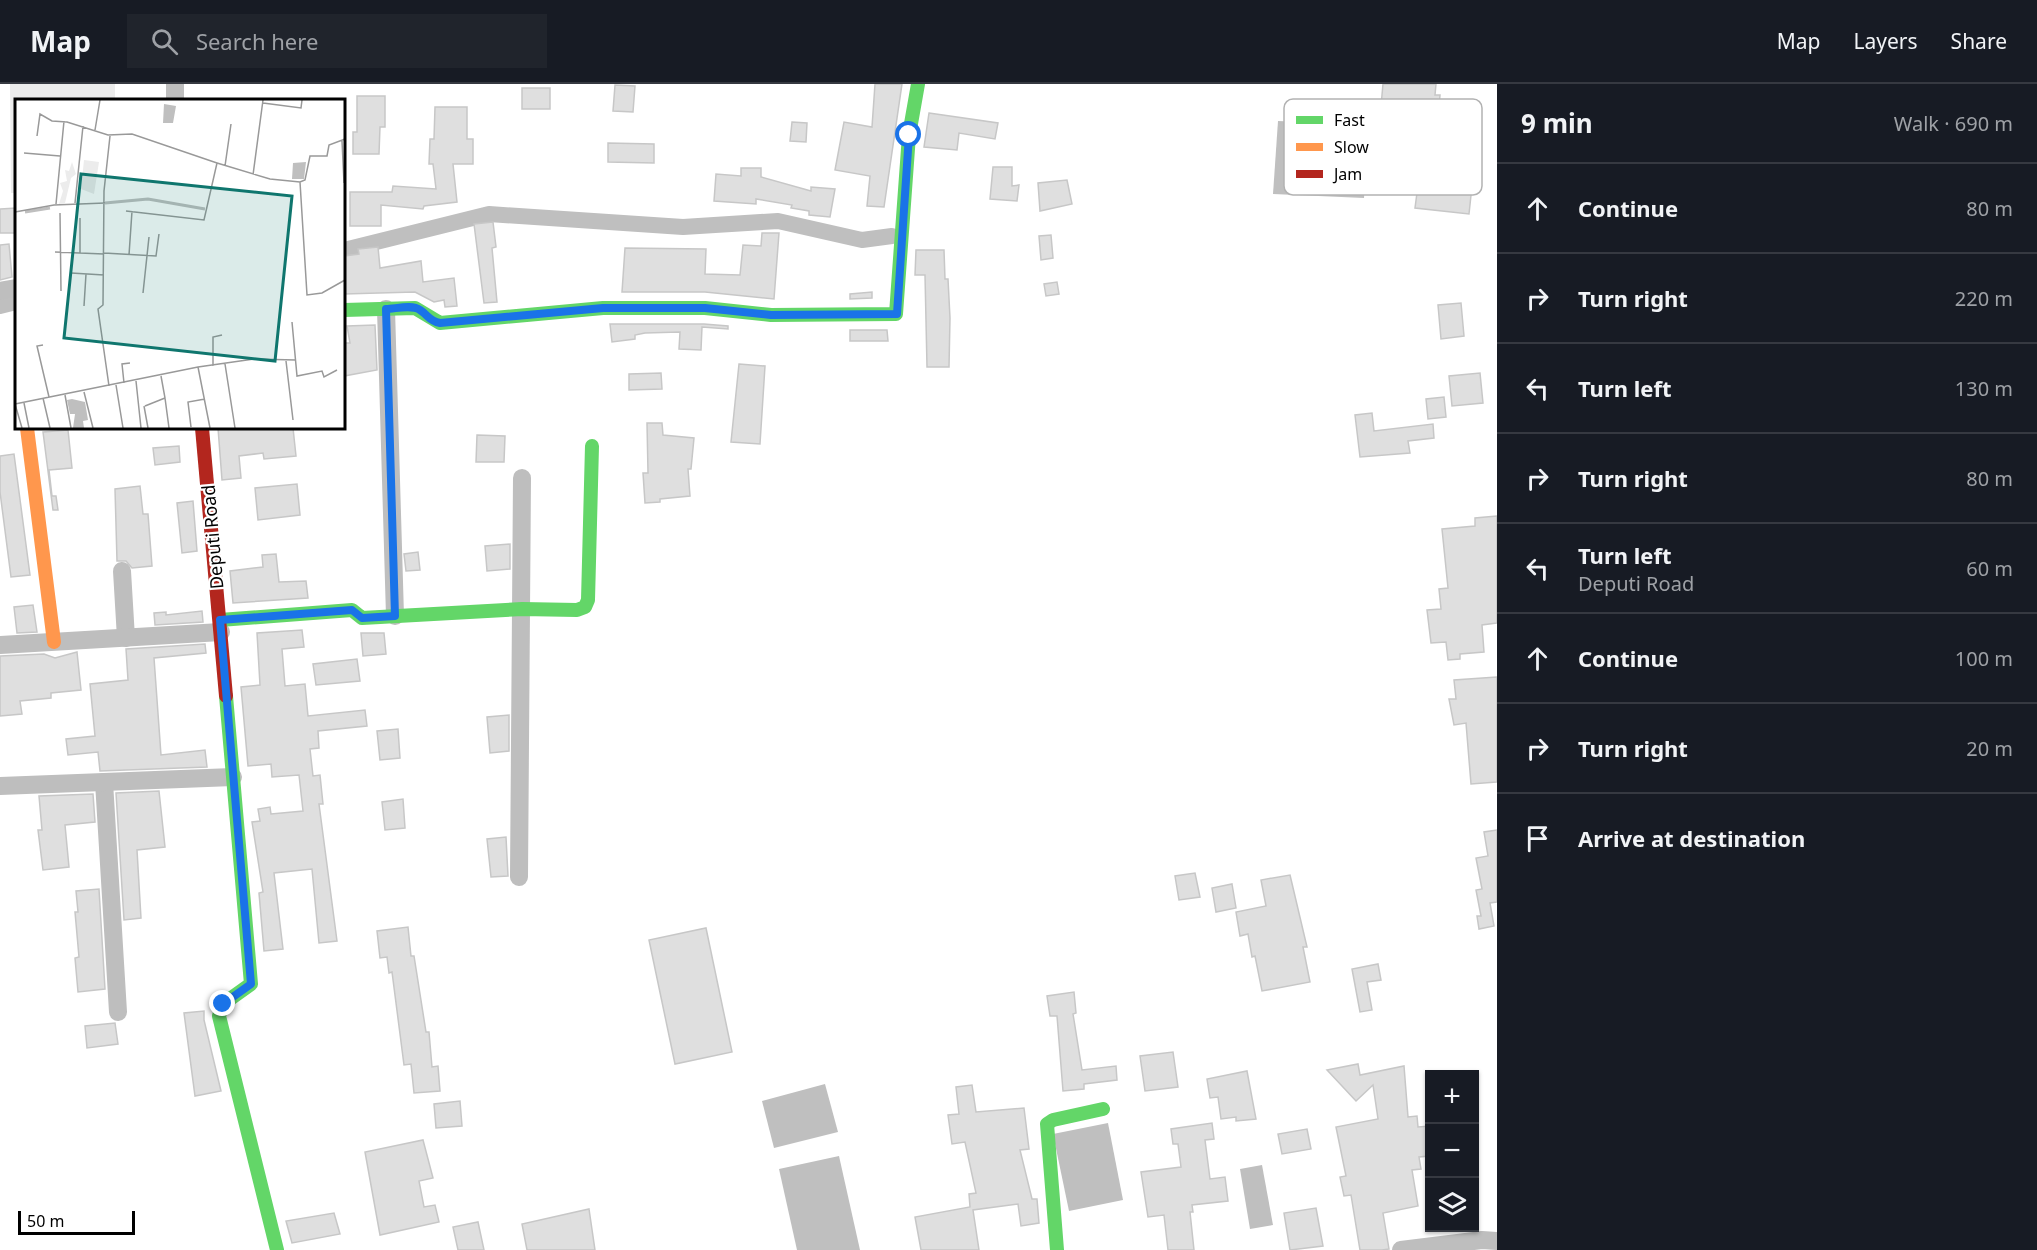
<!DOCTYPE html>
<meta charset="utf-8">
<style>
:root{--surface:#171b24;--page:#20242c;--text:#f1f3f6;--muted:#9ea1a6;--line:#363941}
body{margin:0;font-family:"Noto Sans",sans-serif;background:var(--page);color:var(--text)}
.controls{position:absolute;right:18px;bottom:18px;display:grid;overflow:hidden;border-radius:0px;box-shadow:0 2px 4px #0004}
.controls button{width:54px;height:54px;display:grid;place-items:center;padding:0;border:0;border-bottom:2px solid var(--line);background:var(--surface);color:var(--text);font:30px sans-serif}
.scale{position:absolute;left:18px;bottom:15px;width:117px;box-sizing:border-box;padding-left:6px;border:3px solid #000;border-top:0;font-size:16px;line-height:21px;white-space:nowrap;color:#000;-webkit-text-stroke:4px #fff;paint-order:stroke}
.stop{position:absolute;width:18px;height:18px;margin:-14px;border:4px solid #1a73e8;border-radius:50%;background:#fff}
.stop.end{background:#1a73e8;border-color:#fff;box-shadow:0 2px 6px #0008}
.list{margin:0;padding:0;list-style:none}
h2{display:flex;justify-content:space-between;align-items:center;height:78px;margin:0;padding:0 24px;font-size:26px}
h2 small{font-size:20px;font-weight:400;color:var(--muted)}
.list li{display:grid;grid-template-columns:39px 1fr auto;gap:18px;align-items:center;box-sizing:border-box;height:90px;padding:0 24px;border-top:2px solid var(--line)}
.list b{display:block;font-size:22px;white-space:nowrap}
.list p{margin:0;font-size:20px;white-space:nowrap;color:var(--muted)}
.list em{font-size:20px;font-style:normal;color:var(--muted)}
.icon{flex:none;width:33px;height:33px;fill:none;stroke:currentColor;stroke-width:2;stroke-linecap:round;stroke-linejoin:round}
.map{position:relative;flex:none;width:1497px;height:1166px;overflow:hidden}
header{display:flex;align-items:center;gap:36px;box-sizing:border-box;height:84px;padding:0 30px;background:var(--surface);border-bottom:2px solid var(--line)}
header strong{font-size:28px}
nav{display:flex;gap:33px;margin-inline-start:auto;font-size:21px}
.search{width:420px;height:54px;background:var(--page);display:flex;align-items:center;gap:15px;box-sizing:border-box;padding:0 21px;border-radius:0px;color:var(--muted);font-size:22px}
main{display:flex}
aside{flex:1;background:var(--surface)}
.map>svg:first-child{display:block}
.green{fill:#ececec}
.water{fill:#bfbfbf}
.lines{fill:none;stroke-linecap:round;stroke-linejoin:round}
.canal{stroke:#bfbfbf;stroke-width:16}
.building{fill:#dfdfdf;stroke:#c7c7c7;stroke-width:1.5}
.street{stroke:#bebebe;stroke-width:18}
.fast{stroke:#63d668;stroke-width:14}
.slow{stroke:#ff974d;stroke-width:14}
.jam{stroke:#b3261e;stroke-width:14}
.route{stroke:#1a73e8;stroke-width:8}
.labels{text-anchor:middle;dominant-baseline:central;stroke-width:4.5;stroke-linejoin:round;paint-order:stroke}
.street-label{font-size:18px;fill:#000;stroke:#fff}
.inset-river{fill:none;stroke:#bfbfbf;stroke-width:3}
.inset-road{fill:none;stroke:#999;stroke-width:1.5}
.view{fill:#0f766e;fill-opacity:0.15;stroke:#0f766e;stroke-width:3}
.inset-edge{fill:none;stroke:#000;stroke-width:3}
.key{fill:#fff;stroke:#b2b2b2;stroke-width:1.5}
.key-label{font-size:16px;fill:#000}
</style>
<header>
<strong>Map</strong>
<div class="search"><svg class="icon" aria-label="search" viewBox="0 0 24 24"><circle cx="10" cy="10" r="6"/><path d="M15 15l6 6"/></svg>Search here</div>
<nav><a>Map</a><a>Layers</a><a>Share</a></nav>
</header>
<main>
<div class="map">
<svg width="1497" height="1166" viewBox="0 0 1497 1166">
<rect width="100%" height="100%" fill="#fff"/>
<path class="green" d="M10 0H115V16H16V109H11Z"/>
<g class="water">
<path d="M1278 37 1368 41 1364 114 1273 110Z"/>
<path d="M825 1000 838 1048 774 1064 762 1017Z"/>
<path d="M1108 1039 1123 1116 1069 1127 1053 1050Z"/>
<path d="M839 1072 860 1166H797L779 1085Z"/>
<path d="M1262 1081 1273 1141 1250 1145 1240 1085Z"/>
</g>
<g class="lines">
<g class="canal">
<path d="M344 166 489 130 683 143 778 137 862 156 892 152"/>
<path d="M0 222 16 218"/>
</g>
</g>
<g class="building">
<path d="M875 0H902L884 123 867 122 870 92 835 86 844 38 872 43Z"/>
<path d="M1383 0H1436L1435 11H1440L1435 67 1447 69 1444 99 1472 102 1469 130 1415 124 1425 48 1379 44Z"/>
<path d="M615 1 635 2 633 28 613 27Z"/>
<rect x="522" y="4" width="28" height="21"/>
<path d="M357 12H385V43H380L379 70H353V48H357Z"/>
<path d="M435 23H467V55H473V80H453L457 118 424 122 423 125 381 121V142H350V108H392L393 102 436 105 433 80H429L430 55H434Z"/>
<path d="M929 29 998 39 995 55 959 49 957 66 924 63Z"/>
<path d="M792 38 807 39 806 58 790 57Z"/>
<path d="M608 59 654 60V79L608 78Z"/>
<path d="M993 83H1012V102L1019 101 1017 117 990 115Z"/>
<path d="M741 84H761V93L811 107V103L835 105 830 133 809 131V127L791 124 792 121 756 115V120L714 117 716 90 741 92Z"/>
<path d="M1067 96 1072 120 1040 127 1038 99Z"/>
<path d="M16 124V149H0V125Z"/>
<path d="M493 138 496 163 492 164 497 218 484 219 474 140Z"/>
<path d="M762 149H779L774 215 705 208H622L625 164 706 165 705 190 740 191 743 161 761 162Z"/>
<path d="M1051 151 1053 174 1041 176 1039 152Z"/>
<path d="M9 160 12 193 0 196V161Z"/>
<path d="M378 163 380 184 421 177 423 198 454 194 457 222 445 223 444 216 434 218 415 208 344 210V172L359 170 358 165Z"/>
<path d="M916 166H944L945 195H948L950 234 949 283H927L925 191H915Z"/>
<path d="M1057 198 1059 210 1046 212 1044 200Z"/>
<path d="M872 208V214L850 215V210Z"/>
<path d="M1461 219 1464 252 1441 255 1438 221Z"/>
<path d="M610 240H704L728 242V245L702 243 701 266 679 265 680 248 645 249 635 251V255L612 258Z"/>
<path d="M375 241 377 286 344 292V259H350L347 242Z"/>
<path d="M850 246H887L888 257H850Z"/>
<path d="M739 280 765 282 760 360 731 358Z"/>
<path d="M661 289 662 305 629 306V290Z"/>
<path d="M1480 289 1483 319 1452 322 1449 292Z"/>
<path d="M1444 313 1446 333 1428 335 1426 315Z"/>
<path d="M1372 329 1374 347 1433 340 1434 354 1408 357 1410 369 1360 373 1355 331Z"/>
<path d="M647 339H662L663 351 694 354 691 385H688L690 412 660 415V418L645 419 643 389H648Z"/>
<path d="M218 344H293L296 372 264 375 263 369 239 372 241 394 222 396Z"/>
<path d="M68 346 72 384 49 386 52 412H56L58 426H53L43 348Z"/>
<path d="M477 351 505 352 504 378H476Z"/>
<path d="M179 362 180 378 155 381 153 364Z"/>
<path d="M14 370 30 491 11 493 0 408V372Z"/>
<path d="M297 400 300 431 258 436 255 404Z"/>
<path d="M140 402 143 430H148L152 482 132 484 126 477H117L115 405Z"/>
<path d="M193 417 197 467 182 469 177 419Z"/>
<path d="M1497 432V539L1482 541 1484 568 1460 570V575L1448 576 1446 558 1431 559 1427 526 1441 525 1439 505 1448 504 1442 445 1475 442V434Z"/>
<path d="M510 460V485L487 487 485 462Z"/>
<path d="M418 468 420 486 406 487 404 470Z"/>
<path d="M276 470 279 498 306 497 308 514 233 519 230 487 263 483 262 471Z"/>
<path d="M33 521 37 548 17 549 14 523Z"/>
<path d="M202 527 203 538 155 541 154 529 166 528V531Z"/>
<path d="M302 546 304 563 282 565 285 602 305 600 308 632 365 626 367 642 318 647 319 664 310 665 313 692 320 691 323 720H319L337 857 319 859 312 785 274 789 283 865 264 867 259 809 263 808 252 738 260 737 258 725 270 723 271 730 303 727 299 691 272 693 271 680 248 682 241 603 260 601 257 549Z"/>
<path d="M361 549H384L386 570 363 572Z"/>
<path d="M205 560 206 569 154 574 161 671 205 666 207 683 100 687 98 668 68 671 66 655 95 652 90 600 128 596 126 565Z"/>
<path d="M77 568 81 606 51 609V614L20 617 22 630 0 632V572L44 570 55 574Z"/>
<path d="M357 575 360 597 316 601 313 580Z"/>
<path d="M1497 593V698L1471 700 1466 639 1454 641 1449 615H1456L1454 596Z"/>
<path d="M509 631V667L490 669 487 633Z"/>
<path d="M398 645 400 674 380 676 377 647Z"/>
<path d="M159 707 165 763 137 766 141 834 124 836 116 709Z"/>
<path d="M93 710 95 738 65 741 69 783 43 786 38 746H42L39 712Z"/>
<path d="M403 715 405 744 385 746 382 718Z"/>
<path d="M1497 746V818L1490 819 1494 842 1479 845 1477 832H1481L1476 806 1482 805 1476 774 1488 772 1484 748Z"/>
<path d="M506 753 508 792 491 793 487 755Z"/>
<path d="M1195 789 1200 813 1179 816 1175 792Z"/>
<path d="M1290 791 1307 863H1303L1310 898 1262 907 1255 872 1252 873 1248 850 1240 852 1236 828 1266 822 1261 796Z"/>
<path d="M1232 800 1236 824 1216 828 1212 804Z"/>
<path d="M99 805 105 905 78 908 75 874 79 873 75 828H78L76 807Z"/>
<path d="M408 843 411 872H414L426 948H429L432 983 438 982 440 1007 414 1009 411 980 404 981 392 888 389 889 387 873 380 874 377 847Z"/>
<path d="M706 844 732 968 675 980 649 856Z"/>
<path d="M1378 880 1381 896 1367 898 1372 926 1360 928 1352 885Z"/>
<path d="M1074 908 1076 929 1073 930 1082 986 1116 982 1117 996 1084 1000V1005L1063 1007 1057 932H1050L1047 912Z"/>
<path d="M204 927V936L221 1007 195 1012 184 929Z"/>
<path d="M115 939 118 960 87 964 85 942Z"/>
<path d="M1173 968 1178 1003 1145 1007 1140 972Z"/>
<path d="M1358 980 1360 991 1404 982 1408 1033 1417 1032 1418 1043 1430 1042V1072L1419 1073 1421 1085 1412 1086 1418 1122 1383 1129 1389 1165 1382 1166H1360L1351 1111 1344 1112 1340 1093 1346 1092 1336 1043 1378 1035 1373 1001 1356 1017 1327 986Z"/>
<path d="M1247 987 1256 1035 1236 1037V1033L1221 1035 1218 1013 1210 1014 1207 995Z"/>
<path d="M972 1001 976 1028 1024 1024 1029 1065 1020 1066 1032 1115H1037L1039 1139 1021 1142 1018 1120 973 1126 979 1166H921L915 1133 970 1123 969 1110 976 1109 965 1058 952 1060 948 1031 959 1030 956 1003Z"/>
<path d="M460 1017 462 1042 436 1044 434 1020Z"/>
<path d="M1212 1039 1214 1055 1205 1056 1210 1095 1225 1093 1228 1117 1192 1121 1193 1128H1190L1194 1166H1168L1164 1131 1148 1133 1141 1088 1181 1083 1178 1060H1173L1171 1045Z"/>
<path d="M1307 1045 1311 1065 1282 1070 1278 1050Z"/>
<path d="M423 1056 433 1094 419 1097 424 1123 435 1121 439 1138 380 1151 365 1068Z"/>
<path d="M1316 1124 1323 1162 1290 1166 1284 1129Z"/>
<path d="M589 1125 595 1166H527L522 1140Z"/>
<path d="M334 1129 340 1150 292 1159 286 1137Z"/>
<path d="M478 1138 484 1166H458L453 1143Z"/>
</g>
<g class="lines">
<g class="street">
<path d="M175 16V0"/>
<path d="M0 207 16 204"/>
<path d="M386 225 395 532"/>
<path d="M122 487 126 554"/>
<path d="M0 561 221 548"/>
<path d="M104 698 118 928"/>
<path d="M0 702 233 693"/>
<path d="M519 793 522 394"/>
<path d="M1401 1166 1482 1156 1497 1157"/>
</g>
<g class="fast">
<path d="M344 226 415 224 440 239 603 224H705L771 231 896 230 909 51 918 0"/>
<path d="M220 536 352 526 362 534 522 525 577 526 585 523 588 516 592 362"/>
<path d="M226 612 251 900 223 920 219 932 277 1166"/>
<path d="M1057 1166 1047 1040 1053 1036 1103 1025"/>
</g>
<path class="slow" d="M27 344 54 558"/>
<path class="jam" d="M202 344 226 612"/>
</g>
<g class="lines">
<path class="route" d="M223 920 251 900 220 536 352 526 362 534 395 532 386 225C395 225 412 220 420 226 428 231 429 237 440 239L603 224H705L771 231 897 230 909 51"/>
</g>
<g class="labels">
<g class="street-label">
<text transform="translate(212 453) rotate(-95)">Deputi Road</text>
</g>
</g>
<g transform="translate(15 15)">
<rect width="330" height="330" fill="#fff"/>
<path d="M69 61 84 63 79 95 66 90ZM57 63 61 75 56 79 50 104 44 105 48 92 45 84 52 82 50 71 54 72Z" fill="#ececec"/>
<path d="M149 5 161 7 158 24H148ZM291 63 289 80H277L278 64ZM57 300 70 303 73 321 68 322 69 329H58L60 315H55L52 301Z" fill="#bfbfbf"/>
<path class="inset-river" d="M90 104 133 100 190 110M10 113 35 109"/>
<path class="inset-road" d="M248 4 286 9 287 1M80 31 85 1M22 37 25 15 37 22 52 23 93 36 117 35 202 64M327 42 329 84M9 54 45 57M210 67 216 25M238 76 248 1M285 83 292 196 307 194 330 181M60 104 68 27M41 105 49 22M111 112 189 121 202 64 255 80 285 83 290 81 295 57H312L314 46 330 40M0 113 39 106 90 104M45 114 46 192M65 119V154M40 153 89 155M89 154 141 157 144 135M114 156 117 112M56 174 89 176M128 194 134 138M69 207 71 175M277 223 282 277 307 272 309 278 322 271M28 246 22 247 34 298M271 262 278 321M210 265 220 329M198 267V238L207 236M183 268 195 329M121 282 126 329M109 284 107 265 115 264M101 286 108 329M94 287 83 210 88 206 89 92 95 37M69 293 78 329M50 296 56 329M28 299 35 329M150 299 154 329M9 304 14 329M0 305 183 268 239 260 281 261M0 305 7 329M129 307 133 329M130 307 150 299 146 277M176 328 173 303 190 300"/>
<path class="view" d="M66 75 277 97 260 262 49 239Z"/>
<rect width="330" height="330" class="inset-edge"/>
</g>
<rect x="1284" y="15" width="198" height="96" rx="9" class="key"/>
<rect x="1296" y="32" width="27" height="8" fill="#63d668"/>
<rect x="1296" y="59" width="27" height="8" fill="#ff974d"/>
<rect x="1296" y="86" width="27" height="8" fill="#b3261e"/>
<g class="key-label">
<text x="1334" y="42">Fast</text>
<text x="1334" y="69">Slow</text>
<text x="1334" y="96">Jam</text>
</g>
</svg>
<div class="controls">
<button>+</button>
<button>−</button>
<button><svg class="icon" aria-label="layers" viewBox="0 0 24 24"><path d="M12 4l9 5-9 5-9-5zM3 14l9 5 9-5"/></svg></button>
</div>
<div class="scale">50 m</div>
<div class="stop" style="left:909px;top:51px"></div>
<div class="stop end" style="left:223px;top:920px"></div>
</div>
<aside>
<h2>9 min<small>Walk · 690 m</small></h2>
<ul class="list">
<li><svg class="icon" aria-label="ahead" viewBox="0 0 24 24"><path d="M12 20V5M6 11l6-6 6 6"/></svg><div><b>Continue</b></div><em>80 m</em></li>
<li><svg class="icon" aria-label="right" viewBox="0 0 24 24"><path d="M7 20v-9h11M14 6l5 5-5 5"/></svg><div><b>Turn right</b></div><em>220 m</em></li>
<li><svg class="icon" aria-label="left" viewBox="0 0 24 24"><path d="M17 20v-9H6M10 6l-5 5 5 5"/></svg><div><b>Turn left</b></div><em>130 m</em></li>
<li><svg class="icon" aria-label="right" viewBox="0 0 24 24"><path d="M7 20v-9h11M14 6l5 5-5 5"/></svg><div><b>Turn right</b></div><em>80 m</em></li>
<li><svg class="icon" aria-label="left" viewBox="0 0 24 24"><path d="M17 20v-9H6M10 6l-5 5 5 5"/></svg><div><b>Turn left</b><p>Deputi Road</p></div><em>60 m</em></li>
<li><svg class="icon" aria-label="ahead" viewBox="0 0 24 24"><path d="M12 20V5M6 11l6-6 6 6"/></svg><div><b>Continue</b></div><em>100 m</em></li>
<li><svg class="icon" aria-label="right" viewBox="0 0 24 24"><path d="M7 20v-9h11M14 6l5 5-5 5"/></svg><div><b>Turn right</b></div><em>20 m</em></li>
<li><svg class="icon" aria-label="arrive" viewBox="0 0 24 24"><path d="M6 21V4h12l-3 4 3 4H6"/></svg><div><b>Arrive at destination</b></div></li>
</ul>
</aside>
</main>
